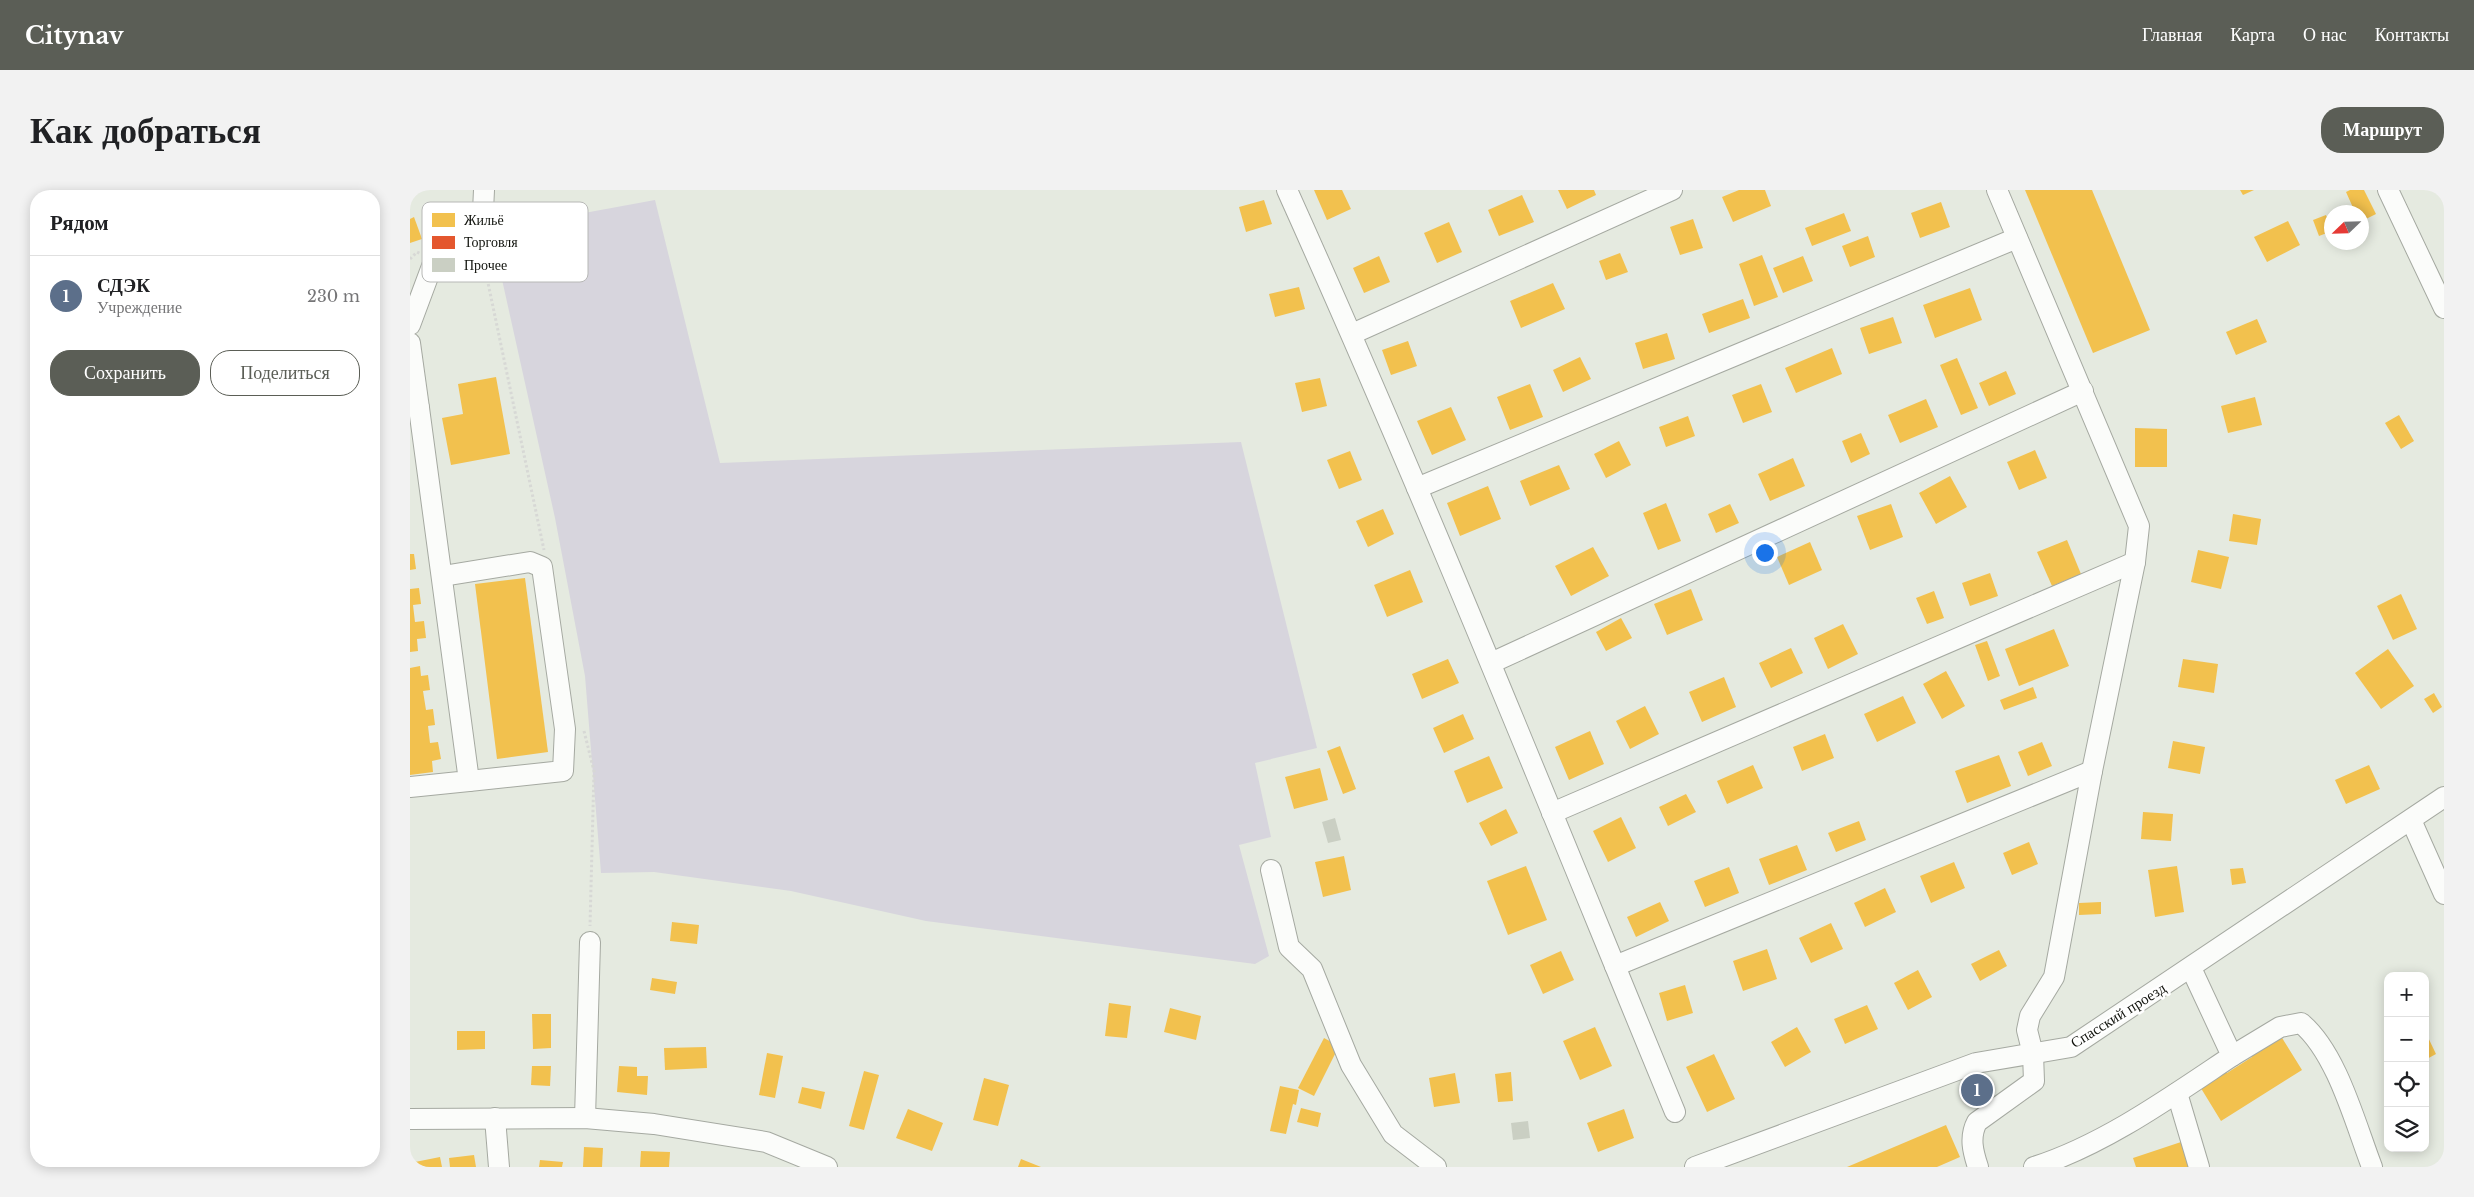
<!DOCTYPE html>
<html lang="ru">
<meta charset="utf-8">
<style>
:root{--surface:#fff;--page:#f2f2f2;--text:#202124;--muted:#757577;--line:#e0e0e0;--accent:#5b5e56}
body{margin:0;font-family:"Libre Baskerville",serif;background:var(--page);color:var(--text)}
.controls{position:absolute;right:15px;bottom:15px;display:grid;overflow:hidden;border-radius:10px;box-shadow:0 2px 12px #0003}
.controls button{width:45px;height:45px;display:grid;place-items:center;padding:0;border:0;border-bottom:1px solid var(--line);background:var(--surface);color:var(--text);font:25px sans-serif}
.compass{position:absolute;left:1914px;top:15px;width:45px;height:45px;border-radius:50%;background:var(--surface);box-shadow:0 2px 12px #0003;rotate:247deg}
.you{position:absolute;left:1354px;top:362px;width:18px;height:18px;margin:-12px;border:4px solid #fff;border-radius:50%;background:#1a73e8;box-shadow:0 0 0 8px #1a73e833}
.badge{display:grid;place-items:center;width:32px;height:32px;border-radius:50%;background:var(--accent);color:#fff;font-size:16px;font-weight:700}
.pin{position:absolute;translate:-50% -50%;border:2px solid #fff;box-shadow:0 1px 5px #0006}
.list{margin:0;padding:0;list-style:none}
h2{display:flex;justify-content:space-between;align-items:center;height:65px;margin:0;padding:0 20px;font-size:21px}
h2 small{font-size:16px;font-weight:400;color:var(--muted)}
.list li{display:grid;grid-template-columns:32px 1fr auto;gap:15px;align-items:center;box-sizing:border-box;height:80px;padding:0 20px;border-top:1px solid var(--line)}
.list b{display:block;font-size:19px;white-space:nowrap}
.list p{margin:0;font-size:16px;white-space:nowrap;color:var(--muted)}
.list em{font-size:16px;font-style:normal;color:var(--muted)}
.actions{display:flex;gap:10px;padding:15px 20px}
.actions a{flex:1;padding:11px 0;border:1px solid var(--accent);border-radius:20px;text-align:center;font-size:18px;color:var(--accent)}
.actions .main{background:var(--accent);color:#fff}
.icon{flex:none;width:28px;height:28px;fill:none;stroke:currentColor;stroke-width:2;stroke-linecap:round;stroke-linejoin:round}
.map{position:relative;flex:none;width:2034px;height:977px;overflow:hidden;border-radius:20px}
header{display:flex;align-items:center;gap:30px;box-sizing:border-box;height:70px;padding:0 25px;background:var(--accent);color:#fff}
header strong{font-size:24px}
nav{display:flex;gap:28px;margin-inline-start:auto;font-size:18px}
.intro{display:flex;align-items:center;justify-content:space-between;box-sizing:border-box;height:120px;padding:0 30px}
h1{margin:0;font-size:35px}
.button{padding:12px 22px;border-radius:20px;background:var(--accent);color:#fff;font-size:18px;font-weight:700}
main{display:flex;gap:30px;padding:0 30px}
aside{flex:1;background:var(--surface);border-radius:20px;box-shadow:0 2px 12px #0003}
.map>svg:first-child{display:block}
.green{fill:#d7d5dd}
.homes{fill:#f2c14e}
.shops{fill:#e4572e}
.building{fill:#cacfc3}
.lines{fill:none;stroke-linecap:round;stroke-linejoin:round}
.minor-casing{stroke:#a5a9a1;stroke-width:22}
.path{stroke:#d7d8d5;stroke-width:3;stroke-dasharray:2.5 2.5;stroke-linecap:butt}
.minor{stroke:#fbfcfa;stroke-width:20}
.labels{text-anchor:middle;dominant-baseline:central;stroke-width:5;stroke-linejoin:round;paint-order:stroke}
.street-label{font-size:15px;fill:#10120c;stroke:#fff}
.key{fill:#fff;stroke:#b7b8b6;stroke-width:1}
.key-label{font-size:14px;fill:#10120c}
</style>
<header>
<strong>Citynav</strong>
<nav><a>Главная</a><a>Карта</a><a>О нас</a><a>Контакты</a></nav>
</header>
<div class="intro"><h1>Как добраться</h1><a class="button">Маршрут</a></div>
<main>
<aside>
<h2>Рядом<small></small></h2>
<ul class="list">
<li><span class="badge" style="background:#5c6f8a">1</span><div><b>СДЭК</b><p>Учреждение</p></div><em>230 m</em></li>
</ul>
<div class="actions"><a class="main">Сохранить</a><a>Поделиться</a></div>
</aside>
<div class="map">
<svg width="2034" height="977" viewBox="0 0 2034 977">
<rect width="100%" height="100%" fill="#e5eae0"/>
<path class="green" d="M245 10 310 273 831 252 907 558 845 573 861 647 829 655 859 766 845 774 516 731 381 701 244 682 191 683 175 486 145 328 81 40Z"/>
<g class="homes">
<path d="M904 0H932L941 19 917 30Z"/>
<path d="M1148 0H1184L1186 5 1157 19Z"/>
<path d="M1329 0H1355L1361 16 1323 32 1312 7Z"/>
<path d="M1615 0H1682L1740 140 1683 163Z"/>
<path d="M1830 0H1844L1833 5Z"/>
<path d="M1940 0H1954L1966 24 1952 31V22H1945L1936 2Z"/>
<path d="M1112 5 1124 32 1089 46 1078 20Z"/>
<path d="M854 10 862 34 836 42 829 17Z"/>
<path d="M1531 12 1540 37 1510 48 1501 23Z"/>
<path d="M1434 23 1441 41 1402 56 1395 38Z"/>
<path d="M1916 25 1922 41 1909 46 1903 30Z"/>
<path d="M4 27 12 49 0 53V29Z"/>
<path d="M1283 29 1293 58 1270 65 1260 37Z"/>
<path d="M1878 31 1890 55 1857 72 1844 47Z"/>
<path d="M1039 32 1052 62 1027 73 1014 43Z"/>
<path d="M1458 46 1465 67 1440 77 1432 56Z"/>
<path d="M1210 63 1218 82 1196 90 1189 71Z"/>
<path d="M1352 65 1368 107 1344 116 1329 74Z"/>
<path d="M969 66 980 92 954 103 943 78Z"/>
<path d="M1393 66 1403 91 1373 103 1363 78Z"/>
<path d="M1143 93 1155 119 1111 138 1100 111Z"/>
<path d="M889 97 895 119 865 127 859 104Z"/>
<path d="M1560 98 1572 130 1525 148 1513 115Z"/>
<path d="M1333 109 1340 128 1299 143 1292 124Z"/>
<path d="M1483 127 1492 153 1459 164 1450 138Z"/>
<path d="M1847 129 1857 152 1826 165 1816 142Z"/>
<path d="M1257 143 1265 169 1233 179 1225 153Z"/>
<path d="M998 151 1007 176 981 185 972 160Z"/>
<path d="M1422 158 1432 184 1386 203 1375 178Z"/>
<path d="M1170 167 1181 189 1153 202 1143 180Z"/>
<path d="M1547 168 1568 218 1551 225 1530 175Z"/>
<path d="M1596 181 1606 204 1579 216 1569 193Z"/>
<path d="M86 187 100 264 41 275 32 228 53 224 48 194Z"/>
<path d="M910 188 917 216 892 222 885 193Z"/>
<path d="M1120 194 1133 227 1100 240 1087 207Z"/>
<path d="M1351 194 1362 222 1333 233 1322 205Z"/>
<path d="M1845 207 1852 235 1818 243 1811 216Z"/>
<path d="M1516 209 1528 237 1490 253 1478 225Z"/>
<path d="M1041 217 1056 250 1022 265 1007 231Z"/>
<path d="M1989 225 2004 251 1991 259 1975 233Z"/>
<path d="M1278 226 1285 246 1256 257 1249 237Z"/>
<path d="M1725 238 1757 239V277H1725Z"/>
<path d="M1451 243 1460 264 1441 273 1432 251Z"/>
<path d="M1209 251 1221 275 1196 288 1184 264Z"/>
<path d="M1625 260 1637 288 1609 300 1597 272Z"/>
<path d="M940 261 952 290 929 299 917 270Z"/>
<path d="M1383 268 1395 296 1360 311 1348 284Z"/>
<path d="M1149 275 1160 299 1120 316 1110 291Z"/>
<path d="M1540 286 1557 317 1526 334 1509 303Z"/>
<path d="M1078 296 1091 329 1050 346 1037 313Z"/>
<path d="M1256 313 1271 351 1248 360 1233 323Z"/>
<path d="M1320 314 1329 333 1306 343 1298 324Z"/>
<path d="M1481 314 1493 347 1460 360 1447 326Z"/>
<path d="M973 319 984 344 958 357 946 331Z"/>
<path d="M1823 324 1851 329 1847 355 1819 351Z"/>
<path d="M1657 350 1671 384 1642 396 1627 362Z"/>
<path d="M1400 352 1412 380 1379 395 1367 367Z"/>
<path d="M1183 357 1199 386 1161 406 1145 376Z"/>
<path d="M1788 360 1819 367 1811 399 1781 392Z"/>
<path d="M0 364H4L6 379 0 380Z"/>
<path d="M1000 380 1013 412 977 427 964 395Z"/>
<path d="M1580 383 1588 406 1560 416 1552 393Z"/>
<path d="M115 388 138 562 87 569 65 394Z"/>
<path d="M9 398 11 414 3 415 5 432 14 431 16 448 7 449 8 461 0 462V399Z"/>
<path d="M1281 399 1293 430 1257 445 1244 414Z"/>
<path d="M1524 401 1534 428 1517 434 1506 408Z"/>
<path d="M1991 404 2007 439 1983 450 1967 416Z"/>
<path d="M1211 428 1222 448 1196 461 1186 442Z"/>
<path d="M1433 434 1448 464 1418 479 1404 448Z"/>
<path d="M1644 439 1659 476 1609 496 1595 459Z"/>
<path d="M1577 451 1590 486 1578 491 1565 455Z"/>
<path d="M1381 458 1393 483 1361 498 1349 473Z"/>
<path d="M1978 459 2004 496 1971 519 1945 483Z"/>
<path d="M1038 469 1049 493 1012 509 1002 484Z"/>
<path d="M1773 469 1808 474 1804 503 1768 497Z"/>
<path d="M10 476 11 486 18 485 20 500 13 501 16 520 23 519 25 535 18 536 20 553 28 552 31 569 22 571 23 582 0 585V478Z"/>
<path d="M1536 481 1555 516 1532 529 1513 494Z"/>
<path d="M1314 487 1326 517 1292 532 1279 502Z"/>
<path d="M1623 497 1627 508 1594 520 1590 510Z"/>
<path d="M2024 503 2032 517 2023 523 2014 509Z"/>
<path d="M1493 506 1506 533 1467 552 1454 524Z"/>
<path d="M1235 516 1249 544 1220 559 1206 531Z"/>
<path d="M1053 524 1064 549 1034 563 1023 538Z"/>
<path d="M1180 541 1194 574 1159 590 1145 557Z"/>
<path d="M1415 544 1424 568 1392 581 1383 557Z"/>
<path d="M1763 551 1795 557 1790 584 1758 578Z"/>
<path d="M1632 552 1642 576 1618 586 1608 562Z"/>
<path d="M930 556 946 599 933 604 917 561Z"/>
<path d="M1589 565 1601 596 1557 613 1545 581Z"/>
<path d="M1079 566 1093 598 1057 613 1044 581Z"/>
<path d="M1343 575 1353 598 1317 614 1307 591Z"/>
<path d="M1959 575 1970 599 1936 614 1925 590Z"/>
<path d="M910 578 918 610 884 619 875 587Z"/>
<path d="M1276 604 1286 622 1258 636 1249 617Z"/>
<path d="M1096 619 1108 643 1081 656 1069 633Z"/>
<path d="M1733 622 1763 624 1761 651 1731 649Z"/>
<path d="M1211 627 1226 658 1198 672 1183 641Z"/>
<path d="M1449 631 1456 650 1426 662 1418 643Z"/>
<path d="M1619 652 1628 674 1602 685 1593 663Z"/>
<path d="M1387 655 1397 680 1359 695 1349 669Z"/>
<path d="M934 666 941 700 913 707 905 672Z"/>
<path d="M1544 672 1555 698 1521 713 1510 686Z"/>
<path d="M1116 676 1137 730 1098 745 1077 691Z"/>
<path d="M1767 676 1774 722 1745 727 1738 680Z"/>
<path d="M1319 677 1329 703 1295 717 1284 691Z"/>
<path d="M1833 678 1836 693 1822 695 1820 679Z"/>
<path d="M1475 698 1486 722 1455 737 1444 713Z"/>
<path d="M1250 712 1259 731 1226 747 1217 727Z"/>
<path d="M1691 712V724L1669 725V713Z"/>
<path d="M262 732 289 735 287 754 260 751Z"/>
<path d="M1421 733 1433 759 1401 773 1389 748Z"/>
<path d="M1357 759 1367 789 1333 801 1323 771Z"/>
<path d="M1589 760 1597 776 1570 791 1561 774Z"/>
<path d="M1151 761 1164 790 1133 804 1120 775Z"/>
<path d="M1508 780 1522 807 1498 820 1484 793Z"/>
<path d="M242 788 267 792 265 804 240 800Z"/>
<path d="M1275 795 1283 823 1257 831 1249 803Z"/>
<path d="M699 813 721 816 717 848 695 846Z"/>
<path d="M1457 815 1468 839 1435 854 1424 829Z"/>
<path d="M760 818 791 826 786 850 754 842Z"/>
<path d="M122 824H141V858L123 859Z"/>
<path d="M1185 837 1202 876 1170 890 1153 851Z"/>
<path d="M1387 837 1401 862 1375 877 1361 852Z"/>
<path d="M47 841H75V859L47 860Z"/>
<path d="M2015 841 2026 864 2015 870Z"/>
<path d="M1869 843 1892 880 1811 931 1789 895 1814 879 1817 883 1842 867 1839 862Z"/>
<path d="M914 848 929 856 904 906 888 898Z"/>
<path d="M296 857 297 878 255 880 254 858Z"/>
<path d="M357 863 373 866 365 908 349 905Z"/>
<path d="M1304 864 1325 909 1297 922 1276 877Z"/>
<path d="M122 876H141L140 896 121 895Z"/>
<path d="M209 876 227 877V886H238L237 905 207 902Z"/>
<path d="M454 881 469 885 454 940 439 936Z"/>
<path d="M1101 882 1103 911 1088 912 1085 884Z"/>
<path d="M1045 883 1050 913 1024 917 1019 888Z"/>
<path d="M574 888 599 895 588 936 563 930Z"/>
<path d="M870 896 889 900 886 915 883 914 876 944 860 941Z"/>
<path d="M392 897 415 902 411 919 388 913Z"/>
<path d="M891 918 911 923 908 937 887 932Z"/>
<path d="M498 919 533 933 522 961 486 948Z"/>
<path d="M1214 919 1224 948 1188 962 1177 933Z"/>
<path d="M1536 935 1550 967 1527 977H1437Z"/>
<path d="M1774 951 1782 977H1726L1723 968Z"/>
<path d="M174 957 193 958 192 977H173Z"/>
<path d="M231 961 260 962 259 977H230Z"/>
<path d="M64 965 66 977H40L39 968Z"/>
<path d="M30 967 32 977H0V973Z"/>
<path d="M611 969 631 977H608Z"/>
<path d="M130 970 153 972 152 977H129Z"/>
</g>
<path class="shops" d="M1577 887 1582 898 1565 905 1560 894Z"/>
<g class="building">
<path d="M925 628 931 650 918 653 912 632Z"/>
<path d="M1118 931 1120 948 1103 950 1101 933Z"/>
</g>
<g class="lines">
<g class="minor-casing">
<g id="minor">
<path d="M877 0C1014 304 1138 614 1265 922"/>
<path d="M1978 0 2034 118"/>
<path d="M0 135 22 76 41 50 50 41 66 32 73 21 74 0"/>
<path d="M942 144 1262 0"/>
<path d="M0 153 9 218"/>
<path d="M0 214 9 218 59 591 0 597"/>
<path d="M1007 298 1607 48"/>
<path d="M33 386 120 372 132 377 155 539 153 581 59 591"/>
<path d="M1081 473 1673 201"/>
<path d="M1142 623 1725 372"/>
<path d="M2001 630 2034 704"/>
<path d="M861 680 879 757 902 779 941 875 983 944 1026 977"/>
<path d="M1205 776 1682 581"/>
<path d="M1822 866 1870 837 1891 833C1927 863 1945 933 1962 977"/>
<path d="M1767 903 1789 977"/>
<path d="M85 928 89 977"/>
<path d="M175 928 180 752"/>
<path d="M0 929 175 928 244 934 356 952 417 977"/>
<path d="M1285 977 1566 873 1661 857 2034 607"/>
<path d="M1568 977C1563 962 1559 947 1567 932L1624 891 1623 864 1617 840 1620 826 1644 787 1682 581 1725 372 1729 336 1587 0"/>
<path d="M1624 977C1694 955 1762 906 1822 866L1781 778"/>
</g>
</g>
<g class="path">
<path d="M69 50 134 360"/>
<path d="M0 69 7 62 11 64"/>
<path d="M174 541 184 581 180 736"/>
</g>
<use href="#minor" class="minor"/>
</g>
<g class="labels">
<g class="street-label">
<text transform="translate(1708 825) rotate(-32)">Спасский проезд</text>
</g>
</g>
<rect x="12" y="12" width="166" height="80" rx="8" class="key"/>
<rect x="22" y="23" width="23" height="14" fill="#f2c14e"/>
<rect x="22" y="46" width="23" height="13" fill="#e4572e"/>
<rect x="22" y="68" width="23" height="14" fill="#cacfc3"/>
<g class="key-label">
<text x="54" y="35">Жильё</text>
<text x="54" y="57">Торговля</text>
<text x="54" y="80">Прочее</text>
</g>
</svg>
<div class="controls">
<button>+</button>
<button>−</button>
<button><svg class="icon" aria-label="locate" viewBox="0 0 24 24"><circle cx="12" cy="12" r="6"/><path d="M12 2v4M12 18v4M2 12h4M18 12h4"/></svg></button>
<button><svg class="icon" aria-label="layers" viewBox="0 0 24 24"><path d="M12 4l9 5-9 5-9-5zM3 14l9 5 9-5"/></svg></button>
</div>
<svg class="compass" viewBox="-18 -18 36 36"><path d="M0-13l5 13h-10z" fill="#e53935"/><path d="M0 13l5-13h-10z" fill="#757577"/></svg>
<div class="you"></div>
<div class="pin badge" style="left:1567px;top:900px;background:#5c6f8a">1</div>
</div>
</main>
